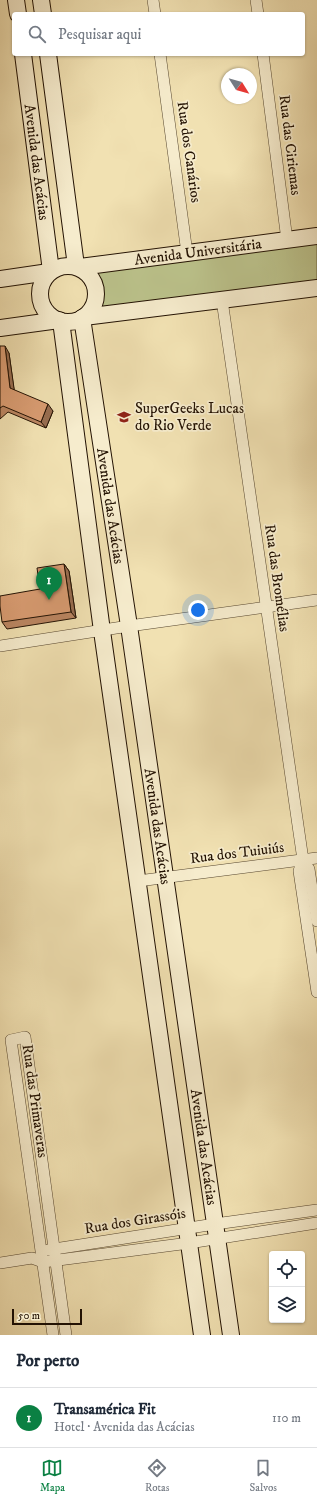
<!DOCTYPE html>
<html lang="pt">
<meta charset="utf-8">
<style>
:root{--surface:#fff;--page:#f2f2f3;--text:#1f2937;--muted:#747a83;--line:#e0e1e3;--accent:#0b8043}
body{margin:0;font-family:"IM FELL DW Pica",serif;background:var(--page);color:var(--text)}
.controls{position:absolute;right:12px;bottom:12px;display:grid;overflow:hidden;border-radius:4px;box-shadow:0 1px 3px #0004}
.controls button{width:36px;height:36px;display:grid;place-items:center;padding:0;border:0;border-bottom:1px solid var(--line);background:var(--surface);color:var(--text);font:20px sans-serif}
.compass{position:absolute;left:221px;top:68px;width:36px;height:36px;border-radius:50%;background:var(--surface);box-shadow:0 1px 3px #0004;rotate:127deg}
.scale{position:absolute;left:12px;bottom:10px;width:70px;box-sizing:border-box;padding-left:4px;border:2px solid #231203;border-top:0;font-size:11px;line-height:14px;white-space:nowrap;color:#231203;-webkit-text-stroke:3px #f6eccd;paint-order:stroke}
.you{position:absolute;left:198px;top:610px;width:14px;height:14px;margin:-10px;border:3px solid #fff;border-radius:50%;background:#1a73e8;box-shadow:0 0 0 6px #1a73e833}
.badge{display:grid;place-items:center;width:26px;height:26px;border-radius:50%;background:var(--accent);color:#fff;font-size:13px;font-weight:700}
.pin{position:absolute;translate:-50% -33px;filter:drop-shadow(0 1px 2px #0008)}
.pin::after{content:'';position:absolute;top:21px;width:14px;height:12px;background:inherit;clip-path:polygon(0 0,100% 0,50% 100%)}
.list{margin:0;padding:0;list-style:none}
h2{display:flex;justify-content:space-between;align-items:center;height:52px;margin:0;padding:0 16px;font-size:17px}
h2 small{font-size:13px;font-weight:400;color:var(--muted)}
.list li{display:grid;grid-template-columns:26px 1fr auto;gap:12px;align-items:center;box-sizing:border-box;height:60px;padding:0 16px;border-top:1px solid var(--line)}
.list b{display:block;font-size:15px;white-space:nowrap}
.list p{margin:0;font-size:13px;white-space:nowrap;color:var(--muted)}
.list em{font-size:13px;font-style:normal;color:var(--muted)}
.icon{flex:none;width:22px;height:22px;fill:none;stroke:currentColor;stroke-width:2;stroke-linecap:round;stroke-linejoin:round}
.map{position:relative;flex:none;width:317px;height:1335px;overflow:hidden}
.search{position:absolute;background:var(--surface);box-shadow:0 1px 3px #0004;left:12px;right:12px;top:12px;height:44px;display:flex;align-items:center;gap:10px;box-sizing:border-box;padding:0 14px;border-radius:4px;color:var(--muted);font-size:15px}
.sheet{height:112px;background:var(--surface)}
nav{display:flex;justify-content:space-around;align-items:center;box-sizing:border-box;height:56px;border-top:1px solid var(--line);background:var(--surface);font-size:11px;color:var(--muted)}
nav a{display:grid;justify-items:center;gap:2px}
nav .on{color:var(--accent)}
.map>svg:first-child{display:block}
.green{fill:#bbc28b;stroke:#6f6a47}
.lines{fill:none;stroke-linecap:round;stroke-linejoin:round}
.street-casing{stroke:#56462f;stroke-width:12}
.secondary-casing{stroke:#231203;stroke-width:18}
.street{stroke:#f6eccd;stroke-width:11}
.secondary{stroke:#f6eccd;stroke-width:16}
.wall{fill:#bb8662;stroke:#231203}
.shaded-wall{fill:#986d50;stroke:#231203}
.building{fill:#d99c72;stroke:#231203}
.labels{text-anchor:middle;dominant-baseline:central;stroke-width:3.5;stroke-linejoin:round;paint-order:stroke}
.street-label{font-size:15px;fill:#231203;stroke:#f6eccd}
.poi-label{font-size:15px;fill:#231203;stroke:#f6eccd;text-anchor:start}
</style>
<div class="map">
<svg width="317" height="1335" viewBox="0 0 317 1335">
<rect width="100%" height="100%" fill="#f1e1b2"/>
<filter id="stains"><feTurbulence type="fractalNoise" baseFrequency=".005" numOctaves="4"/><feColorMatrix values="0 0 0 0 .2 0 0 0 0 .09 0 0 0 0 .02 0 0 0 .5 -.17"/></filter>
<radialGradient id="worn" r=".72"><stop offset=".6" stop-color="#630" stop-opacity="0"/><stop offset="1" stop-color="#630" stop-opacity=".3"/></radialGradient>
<path class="green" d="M317 243V282L99 310C101 296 103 283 93 272Z"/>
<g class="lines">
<g class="street-casing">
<g id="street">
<path d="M153 0 155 14"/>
<path d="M256 0 258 14"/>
<path d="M160 54 187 253"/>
<path d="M263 54 287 240"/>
<path d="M222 300 303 860 309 869 317 921"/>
<path d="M0 646 129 626 317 600"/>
<path d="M303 860 299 871 317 992"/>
<path d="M138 881 317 858"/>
<path d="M48 1250 215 1224 317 1210"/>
<path d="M0 1263 32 1258 43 1262 189 1243 317 1223"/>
<path d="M53 1335 11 1040 25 1037 66 1335"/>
</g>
</g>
<g class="secondary-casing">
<g id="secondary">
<path d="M16 0 18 14"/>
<path d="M41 0 43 14"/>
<path id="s1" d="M23 54 51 271"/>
<path d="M48 54 76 266"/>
<circle cx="68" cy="294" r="28"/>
<path id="s2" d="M80 267 317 236"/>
<path d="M0 279 49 272"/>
<path d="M84 317 317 288"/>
<path id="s3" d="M82 318 129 626 231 1335"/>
<path d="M61 321 102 631 202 1335"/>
<path d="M0 328 59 320"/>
</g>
</g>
<use href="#street" class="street"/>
<use href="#secondary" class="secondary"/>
</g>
<g class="wall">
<path d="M0 346 9 353 14 390 53 411 46 428 8 412 0 419Z"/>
<path d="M64 564 69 571 76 618 7 629 2 622 40 589Z"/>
</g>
<g class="shaded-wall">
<path d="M5 346 9 353 15 395 10 388Z"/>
<path d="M48 404 53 411 46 428 41 422Z"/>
<path d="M64 564 69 571 76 618 71 612Z"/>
</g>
<g class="building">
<path d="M0 346H5L10 388 48 404 41 422 3 406 0 408Z"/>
<path d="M64 564 71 612 2 622 0 606V596L40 589 37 568Z"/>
</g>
<defs>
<g id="school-bare" transform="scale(1.08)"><path d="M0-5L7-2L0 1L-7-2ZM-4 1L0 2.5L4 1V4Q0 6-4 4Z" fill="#8f2418" stroke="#f6eccd" stroke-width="2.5" paint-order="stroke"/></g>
</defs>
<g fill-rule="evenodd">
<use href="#school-bare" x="124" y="417"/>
</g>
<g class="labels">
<g class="street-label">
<text transform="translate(290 145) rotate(83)">Rua das Ciriemas</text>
<text transform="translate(189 152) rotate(82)">Rua dos Canários</text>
<text stroke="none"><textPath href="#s1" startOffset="109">Avenida das Acácias</textPath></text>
<text stroke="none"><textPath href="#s2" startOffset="119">Avenida Universitária</textPath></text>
<text stroke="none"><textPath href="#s3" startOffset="190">Avenida das Acácias</textPath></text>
<text transform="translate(277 578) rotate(82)">Rua das Bromélias</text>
<text stroke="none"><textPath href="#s3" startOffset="514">Avenida das Acácias</textPath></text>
<text transform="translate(237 853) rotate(-7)">Rua dos Tuiuiús</text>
<text transform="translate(35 1101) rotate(82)">Rua das Primaveras</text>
<text stroke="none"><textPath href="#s3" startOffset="838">Avenida das Acácias</textPath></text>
<text transform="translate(135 1221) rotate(-9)">Rua dos Girassóis</text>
</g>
<g class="poi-label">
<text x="135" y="408">SuperGeeks Lucas<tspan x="135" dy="17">do Rio Verde</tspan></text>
</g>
</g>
<rect width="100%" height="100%" filter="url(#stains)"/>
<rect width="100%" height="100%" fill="url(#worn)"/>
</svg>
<div class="controls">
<button><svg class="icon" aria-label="locate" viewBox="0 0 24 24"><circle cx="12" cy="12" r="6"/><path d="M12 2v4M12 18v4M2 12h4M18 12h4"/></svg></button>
<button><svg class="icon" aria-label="layers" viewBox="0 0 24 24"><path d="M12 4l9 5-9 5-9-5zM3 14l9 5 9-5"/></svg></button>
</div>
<svg class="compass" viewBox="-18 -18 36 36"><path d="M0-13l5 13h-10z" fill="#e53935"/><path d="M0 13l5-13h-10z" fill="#747a83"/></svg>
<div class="scale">50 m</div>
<div class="you"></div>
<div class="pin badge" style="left:49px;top:600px">1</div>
<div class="search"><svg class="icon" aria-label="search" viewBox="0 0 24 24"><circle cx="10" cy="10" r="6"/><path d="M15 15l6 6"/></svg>Pesquisar aqui</div>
</div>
<section class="sheet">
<h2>Por perto<small></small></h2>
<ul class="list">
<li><span class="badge">1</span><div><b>Transamérica Fit</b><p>Hotel · Avenida das Acácias</p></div><em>110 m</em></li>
</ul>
</section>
<nav>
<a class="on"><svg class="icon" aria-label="map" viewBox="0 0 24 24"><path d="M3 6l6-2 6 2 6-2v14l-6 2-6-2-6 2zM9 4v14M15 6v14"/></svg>Mapa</a>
<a><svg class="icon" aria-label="directions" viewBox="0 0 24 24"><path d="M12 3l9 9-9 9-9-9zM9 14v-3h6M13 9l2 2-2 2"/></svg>Rotas</a>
<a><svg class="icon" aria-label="saved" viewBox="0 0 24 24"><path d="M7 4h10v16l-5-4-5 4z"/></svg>Salvos</a>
</nav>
